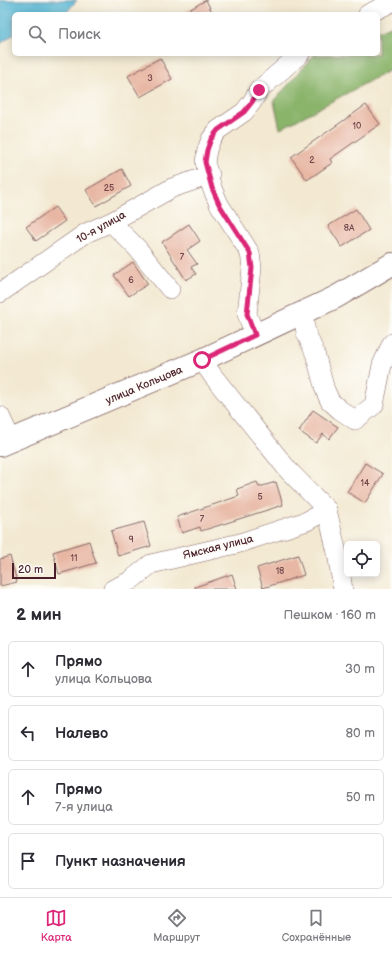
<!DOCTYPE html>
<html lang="ru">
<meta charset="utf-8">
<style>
:root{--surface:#fff;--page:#f2f2f3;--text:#2b2b33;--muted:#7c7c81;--line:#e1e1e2;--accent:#db2777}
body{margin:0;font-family:"Balsamiq Sans",sans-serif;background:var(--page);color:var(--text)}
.controls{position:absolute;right:12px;bottom:12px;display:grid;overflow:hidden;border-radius:6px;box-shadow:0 2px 10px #0003}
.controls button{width:36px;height:36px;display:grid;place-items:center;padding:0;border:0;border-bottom:1px solid var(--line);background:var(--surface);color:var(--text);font:20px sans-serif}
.scale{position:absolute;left:12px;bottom:10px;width:44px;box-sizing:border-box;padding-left:4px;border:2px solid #4a1f2b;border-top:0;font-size:11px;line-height:14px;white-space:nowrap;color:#4a1f2b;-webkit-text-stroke:3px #fdfcf7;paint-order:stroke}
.stop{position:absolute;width:12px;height:12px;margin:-9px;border:3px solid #db2777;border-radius:50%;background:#fff}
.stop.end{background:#db2777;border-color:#fff;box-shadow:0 1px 4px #0008}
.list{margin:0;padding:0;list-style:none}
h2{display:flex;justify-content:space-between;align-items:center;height:52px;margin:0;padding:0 16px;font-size:17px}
h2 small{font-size:13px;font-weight:400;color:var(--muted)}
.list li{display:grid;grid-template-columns:26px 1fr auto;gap:12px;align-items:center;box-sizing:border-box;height:56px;margin:0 8px 8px;padding:0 8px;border:1px solid var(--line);border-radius:6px}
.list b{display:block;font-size:15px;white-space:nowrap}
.list p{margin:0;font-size:13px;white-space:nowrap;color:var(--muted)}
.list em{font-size:13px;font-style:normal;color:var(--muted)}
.icon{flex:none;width:22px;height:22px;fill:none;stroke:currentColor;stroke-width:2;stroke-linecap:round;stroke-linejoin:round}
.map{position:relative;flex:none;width:392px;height:589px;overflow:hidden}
.search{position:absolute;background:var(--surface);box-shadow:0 2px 10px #0003;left:12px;right:12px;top:12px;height:44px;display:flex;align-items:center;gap:10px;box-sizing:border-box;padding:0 14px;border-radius:6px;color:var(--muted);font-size:15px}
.sheet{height:308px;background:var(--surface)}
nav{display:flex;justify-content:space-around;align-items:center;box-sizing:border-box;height:56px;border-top:1px solid var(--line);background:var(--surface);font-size:11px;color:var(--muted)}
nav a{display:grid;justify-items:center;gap:2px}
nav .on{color:var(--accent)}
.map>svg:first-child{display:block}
.forest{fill:#8ab46b;stroke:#6a6a4b}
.water{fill:#55b5d3;stroke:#506a7f}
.building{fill:#e8b7a4}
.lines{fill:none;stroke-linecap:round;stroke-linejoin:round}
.minor-casing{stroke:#856665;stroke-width:20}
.major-casing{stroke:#856665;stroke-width:24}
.minor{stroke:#fff;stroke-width:19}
.major{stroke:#fff;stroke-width:22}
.route{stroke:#db2777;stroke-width:5}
.labels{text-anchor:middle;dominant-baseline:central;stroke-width:3;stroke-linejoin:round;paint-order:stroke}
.number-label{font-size:9px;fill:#724549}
.street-label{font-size:11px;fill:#4a1f2b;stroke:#fdfcf7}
</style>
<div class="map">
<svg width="392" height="589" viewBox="0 0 392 589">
<rect width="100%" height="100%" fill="#fdfcf7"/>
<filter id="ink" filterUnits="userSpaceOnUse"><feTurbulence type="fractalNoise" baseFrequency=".025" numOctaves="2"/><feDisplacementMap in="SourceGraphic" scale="8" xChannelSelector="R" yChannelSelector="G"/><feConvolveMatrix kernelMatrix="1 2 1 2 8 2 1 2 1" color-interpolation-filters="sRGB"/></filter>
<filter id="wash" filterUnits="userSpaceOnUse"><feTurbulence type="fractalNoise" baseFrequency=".012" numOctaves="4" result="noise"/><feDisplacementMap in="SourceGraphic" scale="16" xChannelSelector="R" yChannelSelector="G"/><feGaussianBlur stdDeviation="0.9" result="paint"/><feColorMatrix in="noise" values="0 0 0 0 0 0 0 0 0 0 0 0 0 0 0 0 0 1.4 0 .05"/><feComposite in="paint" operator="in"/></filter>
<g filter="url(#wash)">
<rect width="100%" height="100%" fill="#f3e9d2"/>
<path class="forest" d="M392 25V69L280 129 274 101 314 55 378 54V31Z"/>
<path class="water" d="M1 0H77L65 14H14V34L0 44V1Z"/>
<g id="blocks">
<g class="building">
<path d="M206 0 213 14H182Z"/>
<path d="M160 58 172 79 140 97 128 76Z"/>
<path d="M366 105 380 124 330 159 332 163 307 180 291 157Z"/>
<path d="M122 169 131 186 96 206 86 190Z"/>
<path d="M55 207 65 221 36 241 26 227Z"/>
<path d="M356 209 369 230 342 247 328 226Z"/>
<path d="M189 224 200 241 187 250 197 264 191 267 196 274 186 280 162 242Z"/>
<path d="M133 262 148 284 129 296 114 275Z"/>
<path d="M313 410 338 427 329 439 323 434 316 443 299 431Z"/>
<path d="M365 463 383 474 365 503 347 492Z"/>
<path d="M257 482 259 487 276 482 283 505 201 531 200 527 182 533 177 517 239 496 237 489Z"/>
<path d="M144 522 151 546 118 556 111 531Z"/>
<path d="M89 541 96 563 59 574 53 552Z"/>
<path d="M298 555 304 575 263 588 257 568Z"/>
<path d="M10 556 17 582 0 586V559Z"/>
<path d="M232 574 237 589H195V587Z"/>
</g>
</g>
</g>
<g filter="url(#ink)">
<use href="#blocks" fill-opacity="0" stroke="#856665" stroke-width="1"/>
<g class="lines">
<g class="minor-casing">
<g id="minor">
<path d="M368 14 392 2"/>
<path d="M111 222 137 248 170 289"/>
<path d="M0 293 86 233 111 222 172 188 210 175"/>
<path d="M303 313 306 333 315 353 325 390 330 401 340 410 355 420 374 405 382 365 392 343"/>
<path d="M255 335 247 314 252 268 250 253 219 204 212 188 205 162 207 150 211 139 218 130 244 112 252 102 259 90 300 54"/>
<path d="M202 360 213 376 288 470 327 510 337 553 343 589"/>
<path d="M0 416 11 440"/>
<path d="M113 589 130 581 151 564 240 543 307 521 327 510"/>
</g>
</g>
<g class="major-casing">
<path id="major" d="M0 445 202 360 336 297 392 264"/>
</g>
<use href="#minor" class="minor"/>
<use href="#major" class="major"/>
</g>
</g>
<g class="lines" filter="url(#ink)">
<path class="route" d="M202 360 255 335 247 314 252 268 250 253 219 204 212 188 205 162 207 150 211 139 218 130 244 112 252 102 259 90"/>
</g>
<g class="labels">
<g class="number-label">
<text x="150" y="78">3</text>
<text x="357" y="126">10</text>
<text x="312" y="160">2</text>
<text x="109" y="188">25</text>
<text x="349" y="228">8А</text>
<text x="182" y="257">7</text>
<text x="131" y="280">6</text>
<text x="365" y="483">14</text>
<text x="260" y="497">5</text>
<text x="202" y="519">7</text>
<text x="131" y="539">9</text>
<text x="74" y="558">11</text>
<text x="280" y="571">18</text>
</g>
<g class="street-label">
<text transform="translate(101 227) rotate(-29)">10-я улица</text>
<text transform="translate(144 385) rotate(-23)">улица Кольцова</text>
<text transform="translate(218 547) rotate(-14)">Ямская улица</text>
</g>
</g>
</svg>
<div class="controls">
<button><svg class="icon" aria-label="locate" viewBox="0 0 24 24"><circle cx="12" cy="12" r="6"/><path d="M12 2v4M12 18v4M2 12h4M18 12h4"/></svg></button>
</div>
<div class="scale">20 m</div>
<div class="stop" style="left:202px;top:360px"></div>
<div class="stop end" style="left:259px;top:90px"></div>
<div class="search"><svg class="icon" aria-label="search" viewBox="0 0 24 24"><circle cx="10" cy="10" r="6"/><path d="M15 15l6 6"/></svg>Поиск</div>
</div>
<section class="sheet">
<h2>2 мин<small>Пешком · 160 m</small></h2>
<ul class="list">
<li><svg class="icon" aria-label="ahead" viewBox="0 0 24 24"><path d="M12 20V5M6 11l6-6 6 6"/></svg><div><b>Прямо</b><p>улица Кольцова</p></div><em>30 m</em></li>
<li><svg class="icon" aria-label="left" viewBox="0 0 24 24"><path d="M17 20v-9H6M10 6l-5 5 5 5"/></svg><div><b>Налево</b></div><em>80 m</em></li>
<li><svg class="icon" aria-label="ahead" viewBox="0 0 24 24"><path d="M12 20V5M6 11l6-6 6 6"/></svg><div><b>Прямо</b><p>7-я улица</p></div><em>50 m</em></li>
<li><svg class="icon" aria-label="arrive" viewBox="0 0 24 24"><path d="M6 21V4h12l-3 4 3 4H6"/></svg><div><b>Пункт назначения</b></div></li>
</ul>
</section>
<nav>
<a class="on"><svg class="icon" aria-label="map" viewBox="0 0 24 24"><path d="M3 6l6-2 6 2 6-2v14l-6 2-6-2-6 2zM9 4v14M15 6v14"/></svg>Карта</a>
<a><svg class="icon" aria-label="directions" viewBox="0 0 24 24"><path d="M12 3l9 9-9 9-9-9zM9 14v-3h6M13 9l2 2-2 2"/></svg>Маршрут</a>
<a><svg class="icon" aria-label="saved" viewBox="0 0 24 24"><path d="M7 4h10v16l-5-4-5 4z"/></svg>Сохранённые</a>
</nav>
